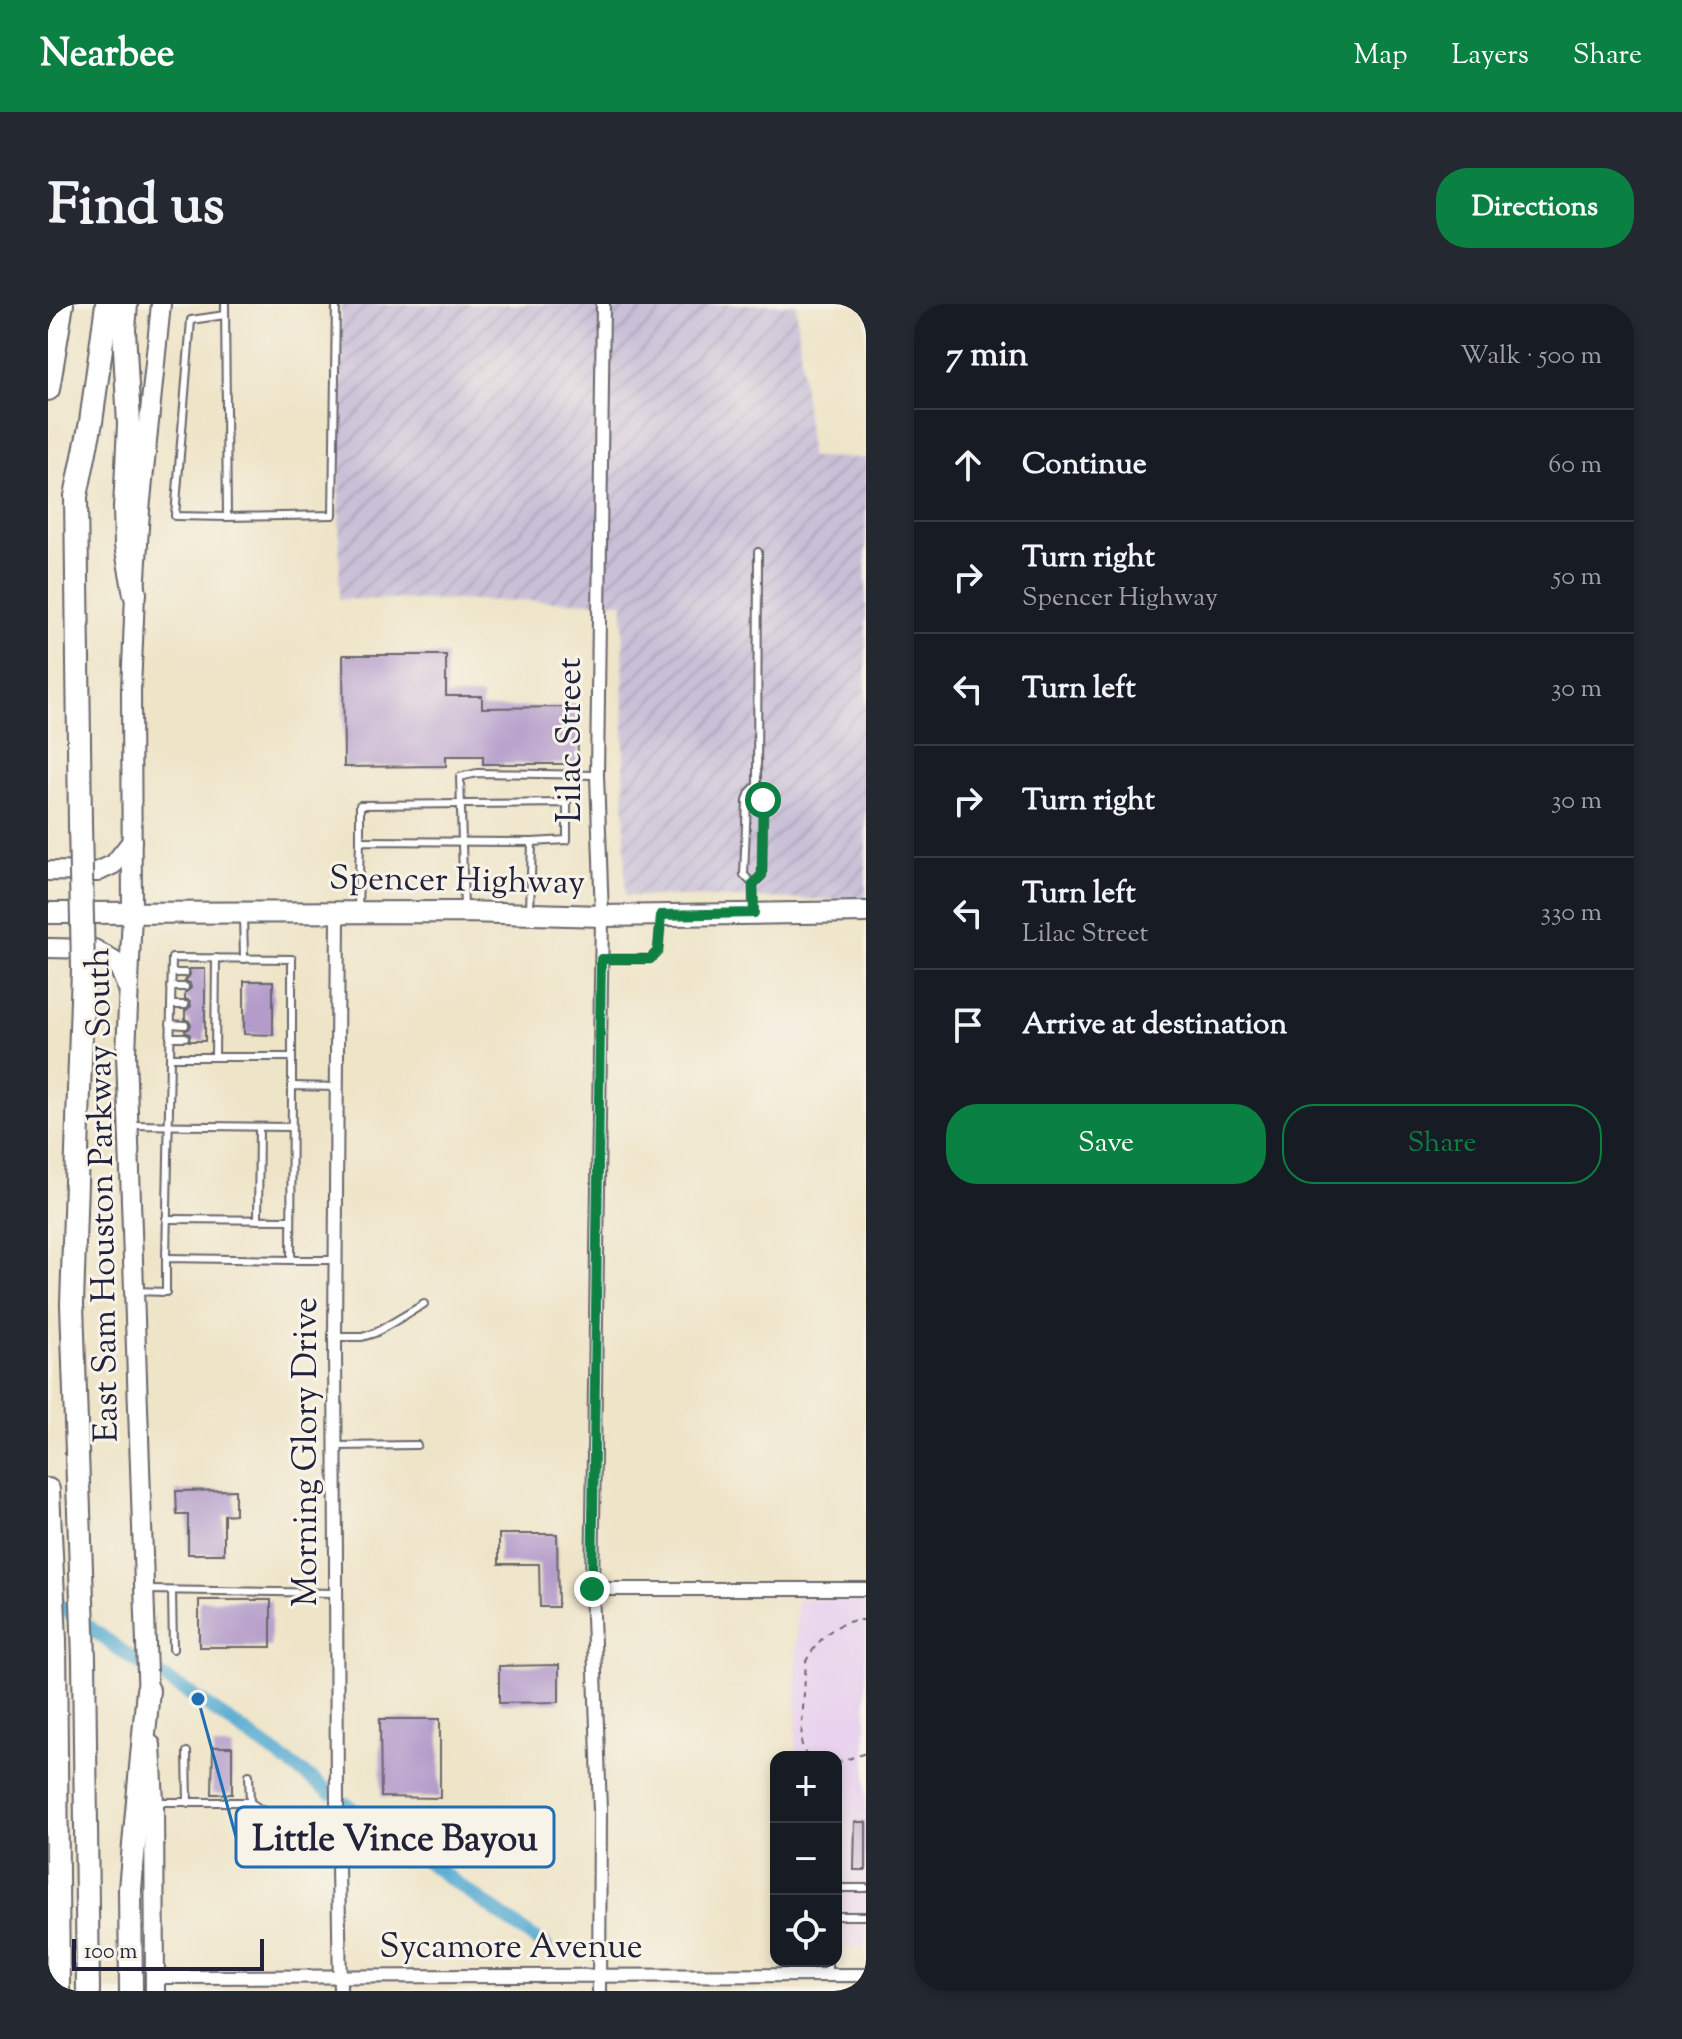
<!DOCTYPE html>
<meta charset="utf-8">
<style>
:root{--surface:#171b24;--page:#242831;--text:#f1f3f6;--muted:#9ea1a6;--line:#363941;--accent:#0b8043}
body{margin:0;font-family:"Sorts Mill Goudy",serif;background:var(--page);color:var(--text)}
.controls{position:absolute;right:24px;bottom:24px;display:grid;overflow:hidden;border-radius:16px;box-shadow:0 4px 12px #0003}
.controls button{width:72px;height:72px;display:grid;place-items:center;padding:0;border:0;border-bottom:2px solid var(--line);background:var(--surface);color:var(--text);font:40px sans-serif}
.scale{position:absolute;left:24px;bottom:20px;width:192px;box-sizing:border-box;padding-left:8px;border:4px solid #22223b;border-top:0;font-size:22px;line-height:28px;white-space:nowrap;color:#22223b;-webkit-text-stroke:6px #f7f3e8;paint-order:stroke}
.stop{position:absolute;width:24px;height:24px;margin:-18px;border:6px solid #0b8043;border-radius:50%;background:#fff}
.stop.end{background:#0b8043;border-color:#fff;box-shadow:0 2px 8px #0008}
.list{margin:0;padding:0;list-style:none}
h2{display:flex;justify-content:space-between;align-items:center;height:104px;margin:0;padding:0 32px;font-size:34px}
h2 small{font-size:26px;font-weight:400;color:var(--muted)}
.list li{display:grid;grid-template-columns:52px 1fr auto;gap:24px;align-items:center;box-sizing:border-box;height:112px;padding:0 32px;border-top:2px solid var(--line)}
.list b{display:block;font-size:30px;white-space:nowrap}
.list p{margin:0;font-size:26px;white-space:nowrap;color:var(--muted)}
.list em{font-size:26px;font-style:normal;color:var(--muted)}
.actions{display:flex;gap:16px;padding:24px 32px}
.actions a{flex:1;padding:18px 0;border:2px solid var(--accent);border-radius:32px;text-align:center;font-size:28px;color:var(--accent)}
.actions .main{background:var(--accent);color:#fff}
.icon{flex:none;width:44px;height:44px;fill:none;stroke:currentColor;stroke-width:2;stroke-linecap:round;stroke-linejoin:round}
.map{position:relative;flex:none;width:818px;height:1687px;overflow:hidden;border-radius:32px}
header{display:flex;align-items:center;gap:48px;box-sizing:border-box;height:112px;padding:0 40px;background:var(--accent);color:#fff}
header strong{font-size:38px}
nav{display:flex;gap:44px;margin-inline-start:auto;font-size:28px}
.intro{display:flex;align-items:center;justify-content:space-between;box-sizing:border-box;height:192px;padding:0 48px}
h1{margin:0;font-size:56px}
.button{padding:20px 36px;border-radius:32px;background:var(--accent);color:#fff;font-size:28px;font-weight:700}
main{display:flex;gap:48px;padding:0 48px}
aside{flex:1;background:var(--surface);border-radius:32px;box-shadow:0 4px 12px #0003}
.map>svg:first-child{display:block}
.built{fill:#e8d2ee}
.industrial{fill:url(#industrial-furrows)}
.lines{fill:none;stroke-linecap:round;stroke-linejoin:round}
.canal{stroke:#55abd1;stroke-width:14}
.building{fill:#b39bca}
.service-casing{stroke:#69666c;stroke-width:10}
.minor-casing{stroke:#69666c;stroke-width:16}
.secondary-casing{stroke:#69666c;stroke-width:22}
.primary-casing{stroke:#69666c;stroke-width:24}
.motorway-casing{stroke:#69666c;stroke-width:26}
.path{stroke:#69666c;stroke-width:2;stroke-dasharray:6 6;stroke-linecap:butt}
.service{stroke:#fff;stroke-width:6}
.minor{stroke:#fff;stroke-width:12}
.secondary{stroke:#fff;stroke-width:18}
.primary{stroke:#fff;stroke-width:20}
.motorway{stroke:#fff;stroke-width:22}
.motorway-bridge-casing{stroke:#69666c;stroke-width:26;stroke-linecap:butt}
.motorway-bridge{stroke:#fff;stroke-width:22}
.route{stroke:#0b8043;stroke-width:10}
.labels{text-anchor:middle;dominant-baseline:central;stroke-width:6;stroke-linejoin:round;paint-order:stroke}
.street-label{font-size:34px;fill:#22223b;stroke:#f7f3e8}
.leader{fill:none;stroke:#1f6fb2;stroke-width:3}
.callout-dot{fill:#1f6fb2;stroke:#f7f3e8;stroke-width:3}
.callout{fill:#f7f3e8;stroke:#1f6fb2;stroke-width:3}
.callout-label{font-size:36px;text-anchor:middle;font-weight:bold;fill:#22223b}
</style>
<header>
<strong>Nearbee</strong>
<nav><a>Map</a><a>Layers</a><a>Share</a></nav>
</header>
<div class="intro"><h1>Find us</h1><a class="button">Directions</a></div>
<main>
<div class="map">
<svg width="818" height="1687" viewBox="0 0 818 1687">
<defs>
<pattern id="industrial-furrows" width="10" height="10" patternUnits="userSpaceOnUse" patternTransform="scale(2)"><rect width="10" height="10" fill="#c9bfd7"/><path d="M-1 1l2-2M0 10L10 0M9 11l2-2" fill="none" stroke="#aca4b9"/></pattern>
</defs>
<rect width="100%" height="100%" fill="#f7f3e8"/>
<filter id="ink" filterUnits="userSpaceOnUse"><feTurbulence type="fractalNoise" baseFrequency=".0125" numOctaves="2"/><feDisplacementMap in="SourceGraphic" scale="16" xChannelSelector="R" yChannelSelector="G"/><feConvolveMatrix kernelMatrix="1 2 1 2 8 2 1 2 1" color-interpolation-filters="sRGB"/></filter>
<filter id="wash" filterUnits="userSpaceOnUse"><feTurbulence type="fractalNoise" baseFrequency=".006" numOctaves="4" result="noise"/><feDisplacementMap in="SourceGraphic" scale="32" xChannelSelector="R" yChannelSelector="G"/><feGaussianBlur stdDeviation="1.8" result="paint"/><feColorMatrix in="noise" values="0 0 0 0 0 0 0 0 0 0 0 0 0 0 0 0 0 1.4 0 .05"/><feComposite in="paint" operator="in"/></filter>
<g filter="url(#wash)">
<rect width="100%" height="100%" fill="#eee4c7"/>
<path class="built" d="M749 1295H818V1643H788V1453H748Z"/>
<path class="industrial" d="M293 0H748L762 153 818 154V596L577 592 575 298 291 295Z"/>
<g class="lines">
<g class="canal">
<path d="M4 1296 82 1353 150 1395 282 1488"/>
<path d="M298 1500 498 1643"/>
</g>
</g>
<g id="blocks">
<g class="building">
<path d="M295 351H398V392H434V404L529 403 530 460H435V452H398V462L296 463Z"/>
<path d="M141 665H157V737H141L142 731 137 727 141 725 143 721 141 717 137 715V707L143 702 142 697 137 695V689L143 684 142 679 137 677 142 671Z"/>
<path d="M196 677H225V731L196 730Z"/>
<path d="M187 1186V1210L176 1211V1250H140V1211H129L128 1187Z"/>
<path d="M451 1230H509L510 1303H492L491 1260H451Z"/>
<rect x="151" y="1296" width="72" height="47"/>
<path d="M511 1361V1398L451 1399V1362Z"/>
<path d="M332 1415H392V1494L333 1493Z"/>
<path d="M165 1443H184V1490H164Z"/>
<path d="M807 1518H818V1566H806Z"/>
</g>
</g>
</g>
<g filter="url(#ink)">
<use href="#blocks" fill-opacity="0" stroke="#69666c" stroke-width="2"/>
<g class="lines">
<g class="service-casing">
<g id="service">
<path d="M177 0 179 213 127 212 143 16 177 11"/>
<path d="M179 213 285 211 288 0"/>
<path d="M312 537V501L519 499V536L484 538"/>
<path d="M705 580 714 571 715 496 713 487 709 481 710 248"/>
<path d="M310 605 312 537 484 538 482 607"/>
<path d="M416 605 412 473 429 469 548 471"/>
<path d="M705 606V580L696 571 699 496 702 488 709 481"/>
<path d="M195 610 196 655"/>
<path d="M553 655H602L610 647 613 614"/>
<path d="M124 669H137"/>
<path d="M123 683H137"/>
<path d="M123 701H137"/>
<path d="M122 720 137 721"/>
<path d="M122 733H137"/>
<path d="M122 753H244"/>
<path d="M167 753 168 654"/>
<path d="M83 821 243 823"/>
<path d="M118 915 243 916"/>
<path d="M210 916 211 823"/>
<path d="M118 954 124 654 244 655V782"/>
<path d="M287 956H243L244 782 288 783"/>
<path d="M87 987 118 988V954L243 956"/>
<path d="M287 1033H314L327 1029 376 1000"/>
<path d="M287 1142 369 1141"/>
<path d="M100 1286 288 1289"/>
<path d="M124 1287 125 1345"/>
<path d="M139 1448 140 1499"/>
<path d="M201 1471 202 1498"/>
<path d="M108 1498H202L269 1544 276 1546H290"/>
<path d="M788 1586 793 1584H818"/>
<path d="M788 1612H818"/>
<path d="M780 1672V1657"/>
</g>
</g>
<g class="minor-casing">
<g id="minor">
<path d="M290 609 287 1033 289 1500 292 1687"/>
<path d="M544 1285H818"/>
<path d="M107 1673 818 1671"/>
<path d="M551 1687 552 1506 544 1285 554 612 549 471 555 0"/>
</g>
</g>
<g class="secondary-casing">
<g id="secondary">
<path d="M0 567 49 568 66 560 84 537"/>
<path d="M0 644 46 645 69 659 78 681"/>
<path d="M100 1399 78 749 84 609 83 386 87 290 92 206 113 0"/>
<path d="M103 1441 106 1498 107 1687"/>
</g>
</g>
<g class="primary-casing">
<path id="primary" d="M0 609 417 608 554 612 818 608"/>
</g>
<g class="motorway-casing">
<g id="motorway">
<path d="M78 0 76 25 81 121 77 204 78 241 87 290"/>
<path d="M0 85 14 0"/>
<path d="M32 520 28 192 43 118 59 0"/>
<path d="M35 665 24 1000 36 1355 40 1687"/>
<path d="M0 1186 7 1336 10 1687"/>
<path d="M83 1687 82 1585 100 1386"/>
</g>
</g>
<g class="path">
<path d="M759 1453 755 1445 753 1437 758 1357C772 1333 789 1315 818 1316"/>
<path d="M788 1459 818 1449"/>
</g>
<use href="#service" class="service"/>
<use href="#minor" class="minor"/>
<use href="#secondary" class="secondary"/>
<use href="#primary" class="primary"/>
<use href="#motorway" class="motorway"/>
<g class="motorway-bridge-casing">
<path id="motorway-bridge" d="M32 520 35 665"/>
</g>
<use href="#motorway-bridge" class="motorway-bridge"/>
</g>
</g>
<g class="lines" filter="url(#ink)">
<path class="route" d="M544 1285 553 655H602L610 647 613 611 706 609 705 580 714 571 715 496"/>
</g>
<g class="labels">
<g class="street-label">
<text transform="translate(523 436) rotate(-90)">Lilac Street</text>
<text transform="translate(409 578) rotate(1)">Spencer Highway</text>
<text transform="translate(56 891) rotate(-91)">East Sam Houston Parkway South</text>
<text transform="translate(259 1148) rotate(-90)">Morning Glory Drive</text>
<text x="463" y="1644">Sycamore Avenue</text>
</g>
</g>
<path class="leader" d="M150 1395L188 1533"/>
<circle class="callout-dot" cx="150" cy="1395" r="8"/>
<rect class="callout" x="188" y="1503" width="318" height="60" rx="8"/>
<g class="callout-label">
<text x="347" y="1546">Little Vince Bayou</text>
</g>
</svg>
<div class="controls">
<button>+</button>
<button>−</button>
<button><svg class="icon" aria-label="locate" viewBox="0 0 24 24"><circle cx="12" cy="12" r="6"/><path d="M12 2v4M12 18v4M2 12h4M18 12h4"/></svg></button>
</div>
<div class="scale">100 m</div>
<div class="stop" style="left:715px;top:496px"></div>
<div class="stop end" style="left:544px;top:1285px"></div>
</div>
<aside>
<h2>7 min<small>Walk · 500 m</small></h2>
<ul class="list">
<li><svg class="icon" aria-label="ahead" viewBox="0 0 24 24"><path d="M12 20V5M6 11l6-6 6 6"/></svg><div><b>Continue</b></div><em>60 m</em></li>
<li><svg class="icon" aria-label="right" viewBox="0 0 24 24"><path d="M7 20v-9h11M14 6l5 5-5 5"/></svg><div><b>Turn right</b><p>Spencer Highway</p></div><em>50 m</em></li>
<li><svg class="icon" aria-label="left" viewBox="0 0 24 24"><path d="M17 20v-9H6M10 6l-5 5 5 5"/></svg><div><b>Turn left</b></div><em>30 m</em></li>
<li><svg class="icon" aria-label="right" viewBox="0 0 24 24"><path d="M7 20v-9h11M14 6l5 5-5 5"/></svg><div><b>Turn right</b></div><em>30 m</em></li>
<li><svg class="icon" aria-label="left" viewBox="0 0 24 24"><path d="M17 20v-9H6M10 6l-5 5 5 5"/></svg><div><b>Turn left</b><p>Lilac Street</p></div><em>330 m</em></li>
<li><svg class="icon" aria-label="arrive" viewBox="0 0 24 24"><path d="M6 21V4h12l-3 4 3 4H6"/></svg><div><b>Arrive at destination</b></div></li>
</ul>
<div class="actions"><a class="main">Save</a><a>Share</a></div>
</aside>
</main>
